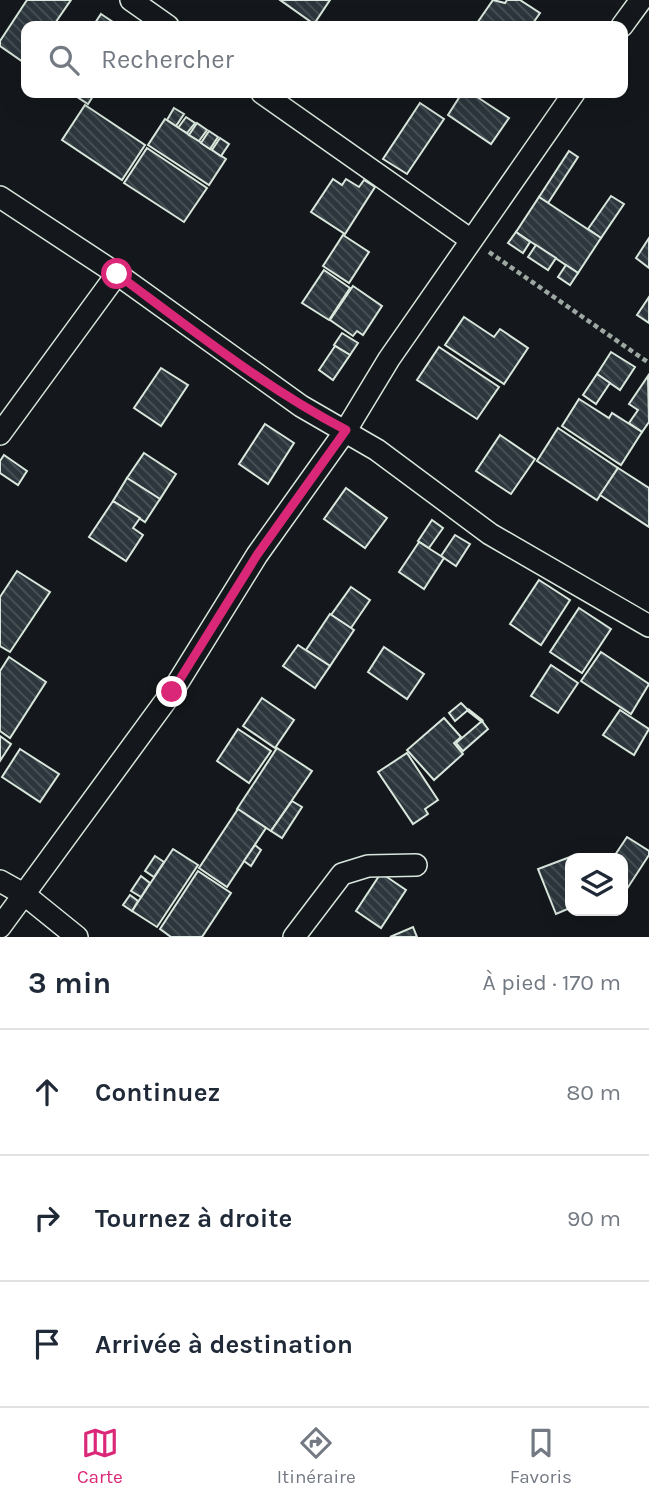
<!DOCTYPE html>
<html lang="fr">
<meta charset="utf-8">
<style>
:root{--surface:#fff;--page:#f6f6f7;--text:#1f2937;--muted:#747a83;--line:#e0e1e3;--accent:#db2777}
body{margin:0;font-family:Karla,sans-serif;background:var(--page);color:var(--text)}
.controls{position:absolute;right:21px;bottom:21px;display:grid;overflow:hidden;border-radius:14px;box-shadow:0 7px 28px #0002}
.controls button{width:63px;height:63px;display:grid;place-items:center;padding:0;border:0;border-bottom:2px solid var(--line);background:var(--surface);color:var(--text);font:35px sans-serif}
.stop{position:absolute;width:21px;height:21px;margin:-16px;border:5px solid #db2777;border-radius:50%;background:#fff}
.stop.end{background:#db2777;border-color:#fff;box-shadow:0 2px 7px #0008}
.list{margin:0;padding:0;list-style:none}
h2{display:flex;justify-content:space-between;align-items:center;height:91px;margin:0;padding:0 28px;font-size:30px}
h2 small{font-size:23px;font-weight:400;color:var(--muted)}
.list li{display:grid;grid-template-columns:46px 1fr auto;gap:21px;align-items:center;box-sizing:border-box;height:126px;padding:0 28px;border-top:2px solid var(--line)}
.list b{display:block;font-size:26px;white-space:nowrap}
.list em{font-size:23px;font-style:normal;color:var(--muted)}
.icon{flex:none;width:38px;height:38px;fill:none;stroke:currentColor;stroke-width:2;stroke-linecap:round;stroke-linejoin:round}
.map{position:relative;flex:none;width:649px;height:937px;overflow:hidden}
.search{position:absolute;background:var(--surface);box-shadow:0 7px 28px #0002;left:21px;right:21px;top:21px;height:77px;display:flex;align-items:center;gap:18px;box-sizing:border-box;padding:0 24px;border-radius:14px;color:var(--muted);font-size:26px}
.sheet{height:469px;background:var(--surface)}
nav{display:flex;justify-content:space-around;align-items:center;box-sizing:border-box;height:98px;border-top:2px solid var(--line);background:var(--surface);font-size:19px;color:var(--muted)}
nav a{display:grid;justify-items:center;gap:4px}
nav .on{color:var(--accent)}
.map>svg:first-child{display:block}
.building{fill:url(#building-back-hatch);stroke:#d8e6dc;stroke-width:2}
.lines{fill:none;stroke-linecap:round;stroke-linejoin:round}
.minor-casing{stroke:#d8e6dc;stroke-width:24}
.path{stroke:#9da8a2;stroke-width:4.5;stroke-dasharray:5 3.5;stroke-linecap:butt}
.minor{stroke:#14181c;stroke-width:21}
.wall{stroke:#d8e6dc;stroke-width:3.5}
.route{stroke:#db2777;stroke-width:9}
</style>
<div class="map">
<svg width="649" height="937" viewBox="0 0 649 937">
<defs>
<pattern id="building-back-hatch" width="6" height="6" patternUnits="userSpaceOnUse" patternTransform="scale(1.75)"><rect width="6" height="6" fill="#2c363c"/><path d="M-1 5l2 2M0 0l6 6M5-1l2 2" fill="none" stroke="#4a5358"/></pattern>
</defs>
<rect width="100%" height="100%" fill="#14181c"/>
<g class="building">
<path d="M27 0H71L53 26H26V64L0 46V41Z"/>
<path d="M280 0H330L314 24Z"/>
<path d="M493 0 505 3 507 0H520L540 13 531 26H475Z"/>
<path d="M101 14 119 26H93Z"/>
<path d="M71 93H95L88 104Z"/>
<path d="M462 93H471L509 118 491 144 448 115Z"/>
<path d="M420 103 444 119 407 174 383 159Z"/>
<path d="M85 105 145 145 122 180 62 140Z"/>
<path d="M174 108 184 114 176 126 167 120Z"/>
<path d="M186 117 195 123 187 133 178 128Z"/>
<path d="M165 119 226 159 209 185 148 145Z"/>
<path d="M197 123 207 130 199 141 189 135Z"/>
<path d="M209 131 218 137 210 149 201 143Z"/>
<path d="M220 138 229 144 221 156 212 150Z"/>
<path d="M147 148 207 188 184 222 124 183Z"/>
<path d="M569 151 578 157 548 203 539 197Z"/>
<path d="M333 179 342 185 346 179 359 187 364 180 375 187 345 234 311 212Z"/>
<path d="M611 196 624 204 601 238 588 229Z"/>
<path d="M539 197 601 238 578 273 516 232Z"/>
<path d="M516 232 530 242 523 253 508 243Z"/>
<path d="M343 235 369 252 349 283 323 266Z"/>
<path d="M649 238V268L636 258Z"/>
<path d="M536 245 556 258 548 270 528 257Z"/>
<path d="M566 265 578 273 570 285 558 277Z"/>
<path d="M324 270 350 288 329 320 302 303Z"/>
<path d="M353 286 382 306 363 335 357 331 353 336 330 320Z"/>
<path d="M649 297V323L637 315Z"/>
<path d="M464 317 494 337 500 329 528 348 504 384 445 345Z"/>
<path d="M342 333 358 343 350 355 334 345Z"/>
<path d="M335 346 350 355 333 380 319 370Z"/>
<path d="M439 347 499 387 477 419 417 380Z"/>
<path d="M611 352 635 367 620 390 597 374Z"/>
<path d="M161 368 188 385 161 426 134 408Z"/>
<path d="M597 374 610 383 596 404 583 395Z"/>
<path d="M648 376 649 422 642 432 629 423 638 410 629 404Z"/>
<path d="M579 399 609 418 612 413 642 432 621 465 562 426Z"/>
<path d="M265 424 294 443 268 484 239 464Z"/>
<path d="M558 428 618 468 597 500 537 461Z"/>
<path d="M500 435 535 459 511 494 476 471Z"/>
<path d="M144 453 176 474 160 499 127 478Z"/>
<path d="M4 455 27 471 18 485 0 473V461Z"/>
<path d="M618 468 649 488V527L600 495Z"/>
<path d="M127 478 160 499 145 522 113 501Z"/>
<path d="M346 488 387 518 365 548 324 519Z"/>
<path d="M113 501 140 518 133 528 143 535 126 561 89 537Z"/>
<path d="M432 520 443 528 429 548 418 541Z"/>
<path d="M455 535 470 544 456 566 441 556Z"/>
<path d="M419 542 444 558 424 589 399 572Z"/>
<path d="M17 571 50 592 10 652 0 646V597Z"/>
<path d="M539 580 570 600 541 645 510 624Z"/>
<path d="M351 587 370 600 351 628 331 615Z"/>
<path d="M579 608 611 629 582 673 550 652Z"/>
<path d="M330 614 354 630 330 666 306 650Z"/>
<path d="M298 645 330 666 315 688 283 666Z"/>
<path d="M384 647 424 674 407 699 368 672Z"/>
<path d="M601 652 649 684 631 714 581 681Z"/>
<path d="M9 657 46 682 10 738 0 731V671Z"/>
<path d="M551 665 578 683 558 713 531 696Z"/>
<path d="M262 698 294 720 275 748 243 726Z"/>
<path d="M461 703 468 710 455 721 449 713Z"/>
<path d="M620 710 649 729 634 755 603 735Z"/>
<path d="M444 718 461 737 454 743 463 754 434 780 407 750Z"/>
<path d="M482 721 488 729 463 751 456 743Z"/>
<path d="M238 729 271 751 249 783 217 761Z"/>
<path d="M0 736 11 744 0 761Z"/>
<path d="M277 748 312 771 271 831 237 809Z"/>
<path d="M20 749 59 774 40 802 2 777Z"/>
<path d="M407 753 438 800 425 809 428 814 413 824 378 772Z"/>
<path d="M292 801 302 807 282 838 271 831Z"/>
<path d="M238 809 266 828 227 887 199 868Z"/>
<path d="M627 837 649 851V855L623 895V858H613Z"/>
<path d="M255 845 261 850 251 866 244 861Z"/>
<path d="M173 849 198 865 157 927 132 911Z"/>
<path d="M155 856 164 862 154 877 145 871Z"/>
<path d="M570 857V908L556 914 538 869Z"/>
<path d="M198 871 231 893 202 937H171L160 929Z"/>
<path d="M381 873 406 890 381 928 356 911Z"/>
<path d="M141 876 150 883 141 897 131 891Z"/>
<path d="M130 895 138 901 132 911 123 905Z"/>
<path d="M413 927 417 937H390Z"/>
</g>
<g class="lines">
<g class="minor-casing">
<g id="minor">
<path d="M131 0 168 26"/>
<path d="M622 26 641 0"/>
<path d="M262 93 471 240"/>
<path d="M0 197 117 274 301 406 377 450 490 534 649 626"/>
<path d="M0 434 117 274"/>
<path d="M0 881 25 895 77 937"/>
<path d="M0 927 172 692 257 555 346 430 389 359 574 93"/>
<path d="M294 937 342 874 368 866 416 865"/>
</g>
</g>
<path class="path" d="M489 252 649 363"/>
<use href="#minor" class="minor"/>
<path class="wall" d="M468 710 482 721"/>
</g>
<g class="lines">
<path class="route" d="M117 274C191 329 264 387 346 430L257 555 172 692"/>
</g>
</svg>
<div class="controls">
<button><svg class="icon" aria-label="layers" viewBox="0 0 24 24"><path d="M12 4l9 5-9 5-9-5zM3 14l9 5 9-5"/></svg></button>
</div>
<div class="stop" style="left:117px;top:274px"></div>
<div class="stop end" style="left:172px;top:692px"></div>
<div class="search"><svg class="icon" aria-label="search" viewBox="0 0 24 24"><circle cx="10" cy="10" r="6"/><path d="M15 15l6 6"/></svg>Rechercher</div>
</div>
<section class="sheet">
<h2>3 min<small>À pied · 170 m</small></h2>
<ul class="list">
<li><svg class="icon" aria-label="ahead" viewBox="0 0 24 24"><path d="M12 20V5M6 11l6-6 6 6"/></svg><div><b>Continuez</b></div><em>80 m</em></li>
<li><svg class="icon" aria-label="right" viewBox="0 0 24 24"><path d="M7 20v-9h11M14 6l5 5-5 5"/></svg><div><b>Tournez à droite</b></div><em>90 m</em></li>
<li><svg class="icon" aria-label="arrive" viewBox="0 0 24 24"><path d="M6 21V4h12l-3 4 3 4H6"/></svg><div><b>Arrivée à destination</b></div></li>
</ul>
</section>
<nav>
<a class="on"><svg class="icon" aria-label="map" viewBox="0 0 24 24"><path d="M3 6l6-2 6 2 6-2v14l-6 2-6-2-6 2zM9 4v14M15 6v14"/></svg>Carte</a>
<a><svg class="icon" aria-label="directions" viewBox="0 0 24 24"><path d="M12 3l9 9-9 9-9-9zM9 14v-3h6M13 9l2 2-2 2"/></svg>Itinéraire</a>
<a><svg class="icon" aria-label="saved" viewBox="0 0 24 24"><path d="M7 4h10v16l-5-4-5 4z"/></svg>Favoris</a>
</nav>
